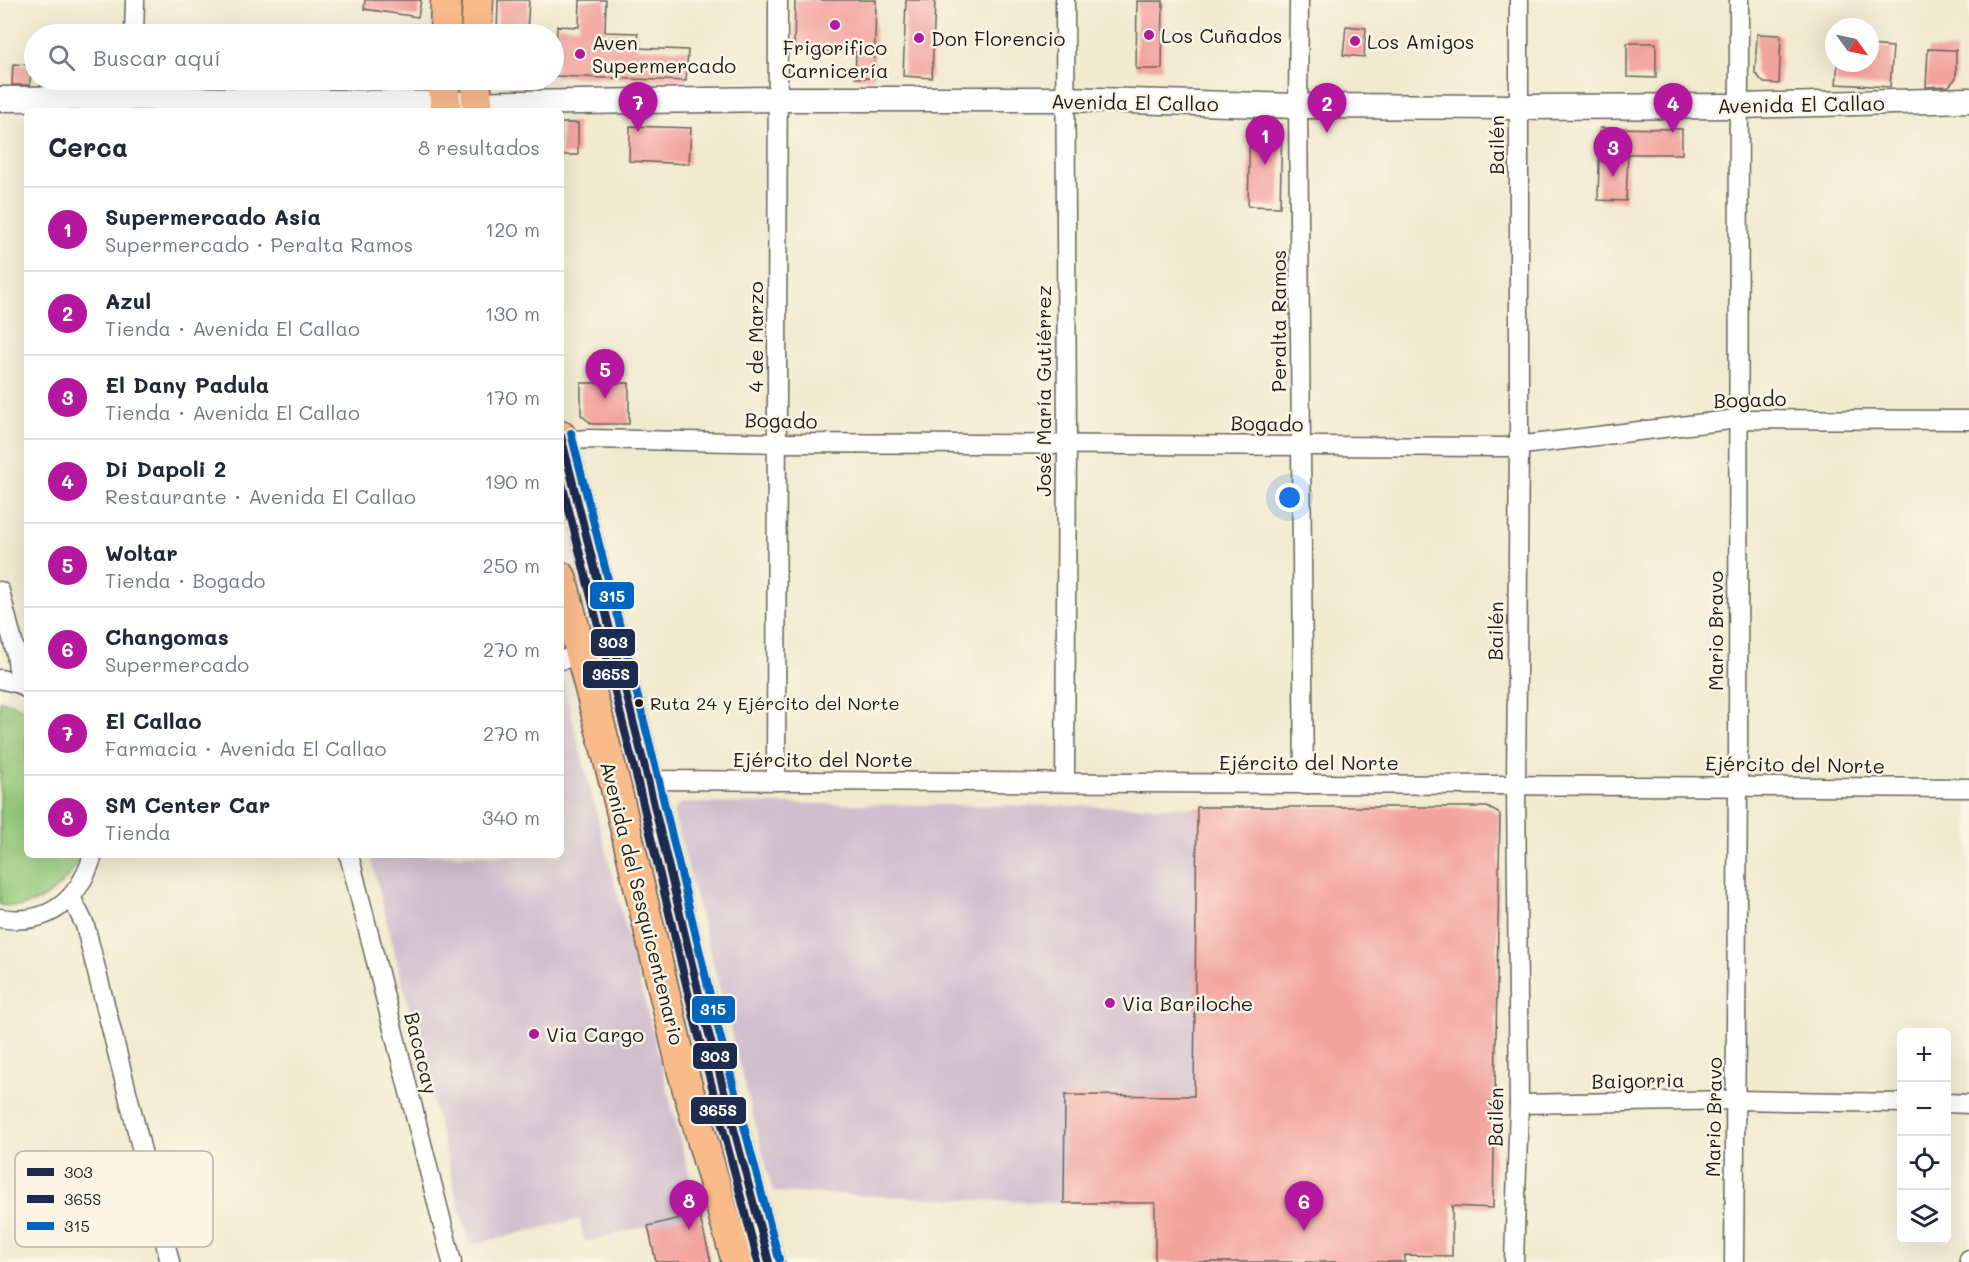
<!DOCTYPE html>
<html lang="es">
<meta charset="utf-8">
<style>
:root{--surface:#fff;--page:#f6f6f7;--text:#1f2937;--muted:#747a83;--line:#e0e1e3;--accent:#b5179e}
body{margin:0;font-family:Mali,sans-serif;background:var(--page);color:var(--text)}
.controls{position:absolute;right:18px;bottom:18px;display:grid;overflow:hidden;border-radius:9px;box-shadow:0 6px 24px #0002}
.controls button{width:54px;height:54px;display:grid;place-items:center;padding:0;border:0;border-bottom:2px solid var(--line);background:var(--surface);color:var(--text);font:30px sans-serif}
.compass{position:absolute;left:1825px;top:18px;width:54px;height:54px;border-radius:50%;background:var(--surface);box-shadow:0 6px 24px #0002;rotate:123deg}
.you{position:absolute;left:1290px;top:498px;width:21px;height:21px;margin:-15px;border:4px solid #fff;border-radius:50%;background:#1a73e8;box-shadow:0 0 0 9px #1a73e833}
.badge{display:grid;place-items:center;width:39px;height:39px;border-radius:50%;background:var(--accent);color:#fff;font-size:20px;font-weight:700}
.pin{position:absolute;translate:-50% -50px;filter:drop-shadow(0 2px 3px #0008)}
.pin::after{content:'';position:absolute;top:32px;width:21px;height:18px;background:inherit;clip-path:polygon(0 0,100% 0,50% 100%)}
.list{margin:0;padding:0;list-style:none}
h2{display:flex;justify-content:space-between;align-items:center;height:78px;margin:0;padding:0 24px;font-size:26px}
h2 small{font-size:20px;font-weight:400;color:var(--muted)}
.list li{display:grid;grid-template-columns:39px 1fr auto;gap:18px;align-items:center;box-sizing:border-box;height:84px;padding:0 24px;border-top:2px solid var(--line)}
.list b{display:block;font-size:22px;white-space:nowrap}
.list p{margin:0;font-size:20px;white-space:nowrap;color:var(--muted)}
.list em{font-size:20px;font-style:normal;color:var(--muted)}
.icon{flex:none;width:33px;height:33px;fill:none;stroke:currentColor;stroke-width:2;stroke-linecap:round;stroke-linejoin:round}
.map{position:relative;flex:none;width:1969px;height:1262px;overflow:hidden}
.search{position:absolute;background:var(--surface);box-shadow:0 6px 24px #0002;left:24px;top:24px;width:540px;height:66px;display:flex;align-items:center;gap:15px;box-sizing:border-box;padding:0 21px;border-radius:33px;color:var(--muted);font-size:22px}
.panel{position:absolute;background:var(--surface);box-shadow:0 6px 24px #0002;left:24px;top:108px;width:540px;height:750px;border-radius:9px}
.map>svg:first-child{display:block}
.industrial{fill:#d0bdce}
.green{fill:#95ca7b;stroke:#58734c;stroke-width:1.5}
.building{fill:#f2a39d}
.lines{fill:none;stroke-linecap:round;stroke-linejoin:round}
.minor-casing{stroke:#67645b;stroke-width:21}
.tertiary-casing{stroke:#67645b;stroke-width:27}
.primary-casing{stroke:#67645b;stroke-width:33}
.minor{stroke:#fff;stroke-width:18}
.tertiary{stroke:#fff;stroke-width:24}
.primary{stroke:#fabb8b;stroke-width:30}
.bus-1-casing{stroke:#fcf5e5;stroke-width:12}
.bus-2-casing{stroke:#fcf5e5;stroke-width:12}
.bus-3-casing{stroke:#fcf5e5;stroke-width:12}
.bus-1{stroke:#1d2b4f;stroke-width:8}
.bus-2{stroke:#1d2b4f;stroke-width:8}
.bus-3{stroke:#0065bd;stroke-width:8}
.poi-dot{fill:#b5179e;stroke:#fcf5e5;stroke-width:2}
.bus-dot{fill:#1c1c1c;stroke:#fcf5e5;stroke-width:2}
.labels{text-anchor:middle;dominant-baseline:central;stroke-width:5;stroke-linejoin:round;paint-order:stroke}
.bus-label{font-size:18px;fill:#1c1c1c;stroke:#fcf5e5;text-anchor:start}
.poi-label{font-size:20px;fill:#1c1c1c;stroke:#fcf5e5;text-anchor:start}
.street-label{font-size:20px;fill:#1c1c1c;stroke:#fcf5e5}
.key{fill:#fcf5e5;stroke:#b9b4a9;stroke-width:1.5}
.key-label{font-size:16px;fill:#1c1c1c}
.line-badge{stroke:#fcf5e5;stroke-width:2}
.badge-label{font-size:16px;text-anchor:middle;font-weight:bold;fill:#fff}
</style>
<div class="map">
<svg width="1969" height="1262" viewBox="0 0 1969 1262">
<rect width="100%" height="100%" fill="#fcf5e5"/>
<filter id="ink" filterUnits="userSpaceOnUse"><feTurbulence type="fractalNoise" baseFrequency=".0167" numOctaves="2"/><feDisplacementMap in="SourceGraphic" scale="12" xChannelSelector="R" yChannelSelector="G"/><feConvolveMatrix kernelMatrix="1 2 1 2 8 2 1 2 1" color-interpolation-filters="sRGB"/></filter>
<filter id="wash" filterUnits="userSpaceOnUse"><feTurbulence type="fractalNoise" baseFrequency=".008" numOctaves="4" result="noise"/><feDisplacementMap in="SourceGraphic" scale="24" xChannelSelector="R" yChannelSelector="G"/><feGaussianBlur stdDeviation="1.35" result="paint"/><feColorMatrix in="noise" values="0 0 0 0 0 0 0 0 0 0 0 0 0 0 0 0 0 1.4 0 .05"/><feComposite in="paint" operator="in"/></filter>
<g filter="url(#wash)">
<rect width="100%" height="100%" fill="#f1eacf"/>
<g class="industrial">
<path d="M561 683H563L699 1213 584 1242 580 1219 469 1245 370 855H561Z"/>
<path d="M681 803 1197 807H1487L1500 814 1493 1208 1452 1206 1064 1203 773 1192 673 811Z"/>
</g>
<path class="green" d="M0 701 10 703 27 711V855H81C70 880 47 902 20 906 13 907 6 906 0 905Z"/>
<g id="blocks">
<g class="building">
<path d="M365 0H421L418 17 364 9Z"/>
<path d="M498 0H529L527 34H497Z"/>
<path d="M580 0H606L605 32 638 33 637 48 688 50 686 81 555 76 557 26 579 27Z"/>
<path d="M795 0H876L874 78H855L856 52 794 51Z"/>
<path d="M906 0H935L932 78 903 76Z"/>
<path d="M1137 1H1163L1162 69H1136Z"/>
<path d="M1346 26 1366 28 1364 57 1343 55Z"/>
<path d="M1757 34 1781 35 1779 84 1764 83 1755 73Z"/>
<path d="M1627 43H1656V78L1627 77Z"/>
<path d="M1870 45 1893 47 1890 87 1836 84 1838 63H1870Z"/>
<path d="M1928 49 1956 50V78L1949 86 1926 87Z"/>
<path d="M13 64 31 65 30 85H12Z"/>
<rect x="561" y="123" width="17" height="32"/>
<path d="M1250 125H1282L1280 207 1248 206Z"/>
<path d="M630 126 691 128 689 164 629 161Z"/>
<path d="M1600 128 1682 129V154H1628L1626 201 1598 200Z"/>
<path d="M581 383H629V424H592L581 415Z"/>
<path d="M1197 807H1487L1500 814 1493 1208 1452 1206V1256L1405 1255V1262H1155V1203H1064L1065 1095 1194 1096Z"/>
<path d="M699 1213 711 1262H656L648 1226Z"/>
</g>
</g>
</g>
<g filter="url(#ink)">
<use href="#blocks" fill-opacity="0" stroke="#67645b" stroke-width="1.5"/>
<g class="lines">
<g class="minor-casing">
<g id="minor">
<path d="M1065 0 1067 443 1065 782"/>
<path d="M1299 0 1298 106 1304 785"/>
<path d="M134 34 135 0"/>
<path d="M133 98V80"/>
<path d="M562 441 588 439 778 443 1507 447 1738 419 1969 420"/>
<path d="M0 591 16 654 20 684"/>
<path d="M561 660 582 655 615 652"/>
<path d="M0 679 20 684 27 689"/>
<path d="M648 780 1969 788"/>
<path d="M776 781 778 0"/>
<path d="M349 855 452 1262"/>
<path d="M71 897 85 925 170 1262"/>
<path d="M0 918C49 926 79 900 93 855"/>
<path d="M1946 1103 1969 1104"/>
<path d="M1519 1104 1736 1100 1902 1103"/>
<path d="M1514 1262 1519 1104 1516 785 1519 446V0"/>
<path d="M1734 1262 1738 786 1739 0"/>
<path d="M1969 1262V1259"/>
</g>
</g>
<g class="tertiary-casing">
<path id="tertiary" d="M0 99 133 98 444 104 778 99H1064L1298 106 1518 107 1738 106 1969 100"/>
</g>
<g class="primary-casing">
<g id="primary">
<path d="M445 34 446 0"/>
<path d="M476 34 478 0"/>
<path d="M443 80 446 111"/>
<path d="M475 80 478 111"/>
<path d="M561 436 648 780 705 1019 769 1262"/>
<path d="M561 577 615 784 683 1072 737 1262"/>
</g>
</g>
<use href="#minor" class="minor"/>
<use href="#tertiary" class="tertiary"/>
<use href="#primary" class="primary"/>
<g class="bus-1-casing">
<path id="bus-1" d="M561 436 648 780 705 1019 769 1262"/>
</g>
<g class="bus-2-casing">
<path id="bus-2" d="M561 479 638 783 695 1022 758 1262"/>
</g>
<g class="bus-3-casing">
<path id="bus-3" d="M571 433 658 777 715 1016 779 1259"/>
</g>
<use href="#bus-1" class="bus-1"/>
<use href="#bus-2" class="bus-2"/>
<use href="#bus-3" class="bus-3"/>
</g>
</g>
<g class="poi-dot">
<circle cx="835" cy="25" r="6"/>
<circle cx="1149" cy="35" r="6"/>
<circle cx="919" cy="38" r="6"/>
<circle cx="1355" cy="41" r="6"/>
<circle cx="580" cy="54" r="6"/>
<circle cx="1110" cy="1003" r="6"/>
<circle cx="534" cy="1034" r="6"/>
</g>
<circle class="bus-dot" cx="639" cy="703" r="5"/>
<g class="labels">
<g class="bus-label">
<text x="650" y="703">Ruta 24 y Ejército del Norte</text>
</g>
<g class="poi-label">
<text x="1161" y="35">Los Cuñados</text>
<text x="931" y="38">Don Florencio</text>
<text x="1367" y="41">Los Amigos</text>
<text x="592" y="42">Aven<tspan x="592" dy="23">Supermercado</tspan></text>
<text x="835" y="47" text-anchor="middle">Frigorifico<tspan x="835" dy="23">Carnicería</tspan></text>
<text x="1122" y="1003">Via Bariloche</text>
<text x="546" y="1034">Via Cargo</text>
</g>
<g class="street-label">
<text transform="translate(1135 102) rotate(1)">Avenida El Callao</text>
<text transform="translate(1801 104) rotate(-1)">Avenida El Callao</text>
<text transform="translate(1496 145) rotate(-90)">Bailén</text>
<text transform="translate(1278 321) rotate(-90)">Peralta Ramos</text>
<text transform="translate(755 337) rotate(-90)">4 de Marzo</text>
<text transform="translate(1043 391) rotate(-90)">José María Gutiérrez</text>
<text transform="translate(1750 399) rotate(-2)">Bogado</text>
<text transform="translate(781 420) rotate(1)">Bogado</text>
<text transform="translate(1267 423) rotate(1)">Bogado</text>
<text transform="translate(1495 631) rotate(-89)">Bailén</text>
<text transform="translate(1715 631) rotate(-90)">Mario Bravo</text>
<text x="823" y="759">Ejército del Norte</text>
<text x="1309" y="762">Ejército del Norte</text>
<text transform="translate(1795 764) rotate(1)">Ejército del Norte</text>
<text transform="translate(643 903) rotate(76)">Avenida del Sesquicentenario</text>
<text transform="translate(422 1053) rotate(76)">Bacacay</text>
<text transform="translate(1638 1080) rotate(-1)">Baigorria</text>
<text transform="translate(1495 1117) rotate(-89)">Bailén</text>
<text transform="translate(1713 1117) rotate(-89)">Mario Bravo</text>
</g>
</g>
<rect x="15" y="1151" width="198" height="96" rx="9" class="key"/>
<rect x="27" y="1168" width="27" height="8" fill="#1d2b4f"/>
<rect x="27" y="1195" width="27" height="8" fill="#1d2b4f"/>
<rect x="27" y="1222" width="27" height="8" fill="#0065bd"/>
<g class="key-label">
<text x="64" y="1178">303</text>
<text x="64" y="1205">365S</text>
<text x="64" y="1232">315</text>
</g>
<g class="line-badge">
<rect x="589" y="581" width="46" height="29" rx="6" fill="#0065bd"/>
<rect x="590" y="628" width="46" height="29" rx="6" fill="#1d2b4f"/>
<rect x="582" y="660" width="57" height="29" rx="6" fill="#1d2b4f"/>
<rect x="691" y="995" width="45" height="29" rx="6" fill="#0065bd"/>
<rect x="692" y="1042" width="46" height="28" rx="6" fill="#1d2b4f"/>
<rect x="690" y="1096" width="57" height="29" rx="6" fill="#1d2b4f"/>
</g>
<g class="badge-label">
<text x="612" y="602">315</text>
<text x="613" y="648">303</text>
<text x="611" y="680">365S</text>
<text x="713" y="1015">315</text>
<text x="715" y="1062">303</text>
<text x="718" y="1116">365S</text>
</g>
</svg>
<div class="controls">
<button>+</button>
<button>−</button>
<button><svg class="icon" aria-label="locate" viewBox="0 0 24 24"><circle cx="12" cy="12" r="6"/><path d="M12 2v4M12 18v4M2 12h4M18 12h4"/></svg></button>
<button><svg class="icon" aria-label="layers" viewBox="0 0 24 24"><path d="M12 4l9 5-9 5-9-5zM3 14l9 5 9-5"/></svg></button>
</div>
<svg class="compass" viewBox="-18 -18 36 36"><path d="M0-13l5 13h-10z" fill="#e53935"/><path d="M0 13l5-13h-10z" fill="#747a83"/></svg>
<div class="you"></div>
<div class="pin badge" style="left:1265px;top:165px">1</div>
<div class="pin badge" style="left:1327px;top:133px">2</div>
<div class="pin badge" style="left:1613px;top:177px">3</div>
<div class="pin badge" style="left:1673px;top:133px">4</div>
<div class="pin badge" style="left:605px;top:399px">5</div>
<div class="pin badge" style="left:1304px;top:1231px">6</div>
<div class="pin badge" style="left:638px;top:132px">7</div>
<div class="pin badge" style="left:689px;top:1230px">8</div>
<div class="search"><svg class="icon" aria-label="search" viewBox="0 0 24 24"><circle cx="10" cy="10" r="6"/><path d="M15 15l6 6"/></svg>Buscar aquí</div>
<section class="panel">
<h2>Cerca<small>8 resultados</small></h2>
<ul class="list">
<li><span class="badge">1</span><div><b>Supermercado Asia</b><p>Supermercado · Peralta Ramos</p></div><em>120 m</em></li>
<li><span class="badge">2</span><div><b>Azul</b><p>Tienda · Avenida El Callao</p></div><em>130 m</em></li>
<li><span class="badge">3</span><div><b>El Dany Padula</b><p>Tienda · Avenida El Callao</p></div><em>170 m</em></li>
<li><span class="badge">4</span><div><b>Di Dapoli 2</b><p>Restaurante · Avenida El Callao</p></div><em>190 m</em></li>
<li><span class="badge">5</span><div><b>Woltar</b><p>Tienda · Bogado</p></div><em>250 m</em></li>
<li><span class="badge">6</span><div><b>Changomas</b><p>Supermercado</p></div><em>270 m</em></li>
<li><span class="badge">7</span><div><b>El Callao</b><p>Farmacia · Avenida El Callao</p></div><em>270 m</em></li>
<li><span class="badge">8</span><div><b>SM Center Car</b><p>Tienda</p></div><em>340 m</em></li>
</ul>
</section>
</div>
